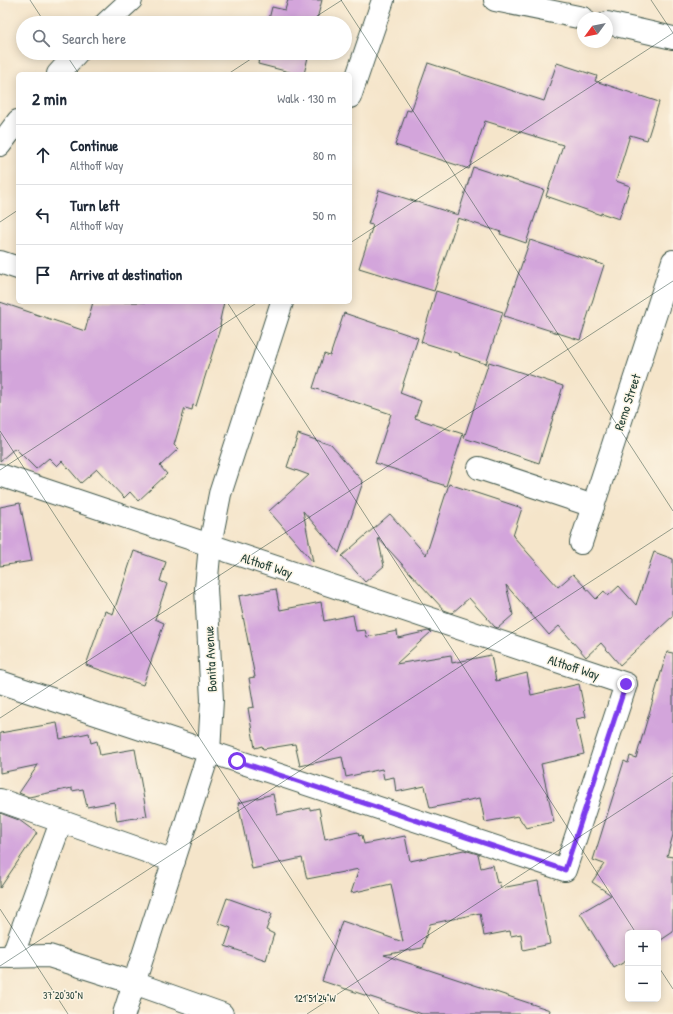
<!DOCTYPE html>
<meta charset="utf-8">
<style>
:root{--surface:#fff;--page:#f6f6f7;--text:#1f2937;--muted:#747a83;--line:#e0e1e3}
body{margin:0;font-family:"Patrick Hand",sans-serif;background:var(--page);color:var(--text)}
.controls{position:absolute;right:12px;bottom:12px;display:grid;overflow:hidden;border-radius:6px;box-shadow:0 2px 10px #0003}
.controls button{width:36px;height:36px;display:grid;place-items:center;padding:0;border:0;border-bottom:1px solid var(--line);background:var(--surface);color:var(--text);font:20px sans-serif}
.compass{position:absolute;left:577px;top:12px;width:36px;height:36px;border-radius:50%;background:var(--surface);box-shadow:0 2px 10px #0003;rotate:237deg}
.stop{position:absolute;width:12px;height:12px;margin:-9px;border:3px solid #7c3aed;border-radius:50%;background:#fff}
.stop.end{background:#7c3aed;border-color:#fff;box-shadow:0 1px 4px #0008}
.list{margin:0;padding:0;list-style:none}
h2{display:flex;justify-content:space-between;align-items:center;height:52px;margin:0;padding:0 16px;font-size:17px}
h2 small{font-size:13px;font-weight:400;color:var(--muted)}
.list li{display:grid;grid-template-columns:26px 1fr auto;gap:12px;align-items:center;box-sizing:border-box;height:60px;padding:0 16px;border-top:1px solid var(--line)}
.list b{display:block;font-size:15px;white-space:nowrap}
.list p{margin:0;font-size:13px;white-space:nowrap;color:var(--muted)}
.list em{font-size:13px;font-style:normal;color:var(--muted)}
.icon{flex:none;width:22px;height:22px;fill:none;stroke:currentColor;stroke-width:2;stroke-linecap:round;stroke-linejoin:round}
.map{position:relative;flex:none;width:673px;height:1014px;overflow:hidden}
.search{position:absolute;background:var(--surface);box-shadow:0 2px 10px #0003;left:16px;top:16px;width:336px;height:44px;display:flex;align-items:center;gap:10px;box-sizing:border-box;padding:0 14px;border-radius:22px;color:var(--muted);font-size:15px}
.panel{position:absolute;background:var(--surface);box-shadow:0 2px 10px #0003;left:16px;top:72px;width:336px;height:232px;border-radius:6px}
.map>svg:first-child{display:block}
.building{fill:#d3a5db}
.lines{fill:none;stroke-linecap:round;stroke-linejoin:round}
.minor-casing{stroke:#3f564a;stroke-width:24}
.highway-casing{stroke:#3f564a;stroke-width:24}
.minor{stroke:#fff;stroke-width:22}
.highway{stroke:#fff;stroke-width:22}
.route{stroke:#7c3aed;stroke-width:5}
.ticks{fill:none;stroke:#1f3d34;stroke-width:1;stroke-opacity:0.45}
.labels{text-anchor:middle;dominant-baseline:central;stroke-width:3;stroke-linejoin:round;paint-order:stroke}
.street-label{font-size:13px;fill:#1f3d34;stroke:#fcf5e5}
.ticks-label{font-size:10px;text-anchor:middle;fill:#1f3d34;stroke:#fcf5e5;stroke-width:3;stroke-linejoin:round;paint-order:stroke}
</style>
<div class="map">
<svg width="673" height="1014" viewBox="0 0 673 1014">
<rect width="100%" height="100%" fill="#fcf5e5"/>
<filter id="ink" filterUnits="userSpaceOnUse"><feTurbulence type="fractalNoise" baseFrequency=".025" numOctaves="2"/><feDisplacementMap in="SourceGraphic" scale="8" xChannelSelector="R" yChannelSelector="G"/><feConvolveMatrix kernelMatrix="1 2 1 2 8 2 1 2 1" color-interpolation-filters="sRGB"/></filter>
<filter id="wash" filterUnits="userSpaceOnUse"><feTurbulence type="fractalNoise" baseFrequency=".012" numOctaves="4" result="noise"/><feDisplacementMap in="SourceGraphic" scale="16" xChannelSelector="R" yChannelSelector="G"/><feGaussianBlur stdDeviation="0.9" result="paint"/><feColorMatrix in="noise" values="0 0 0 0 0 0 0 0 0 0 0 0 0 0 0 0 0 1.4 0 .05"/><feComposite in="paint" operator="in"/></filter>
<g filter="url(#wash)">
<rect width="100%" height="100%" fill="#f5e5ca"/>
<g id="blocks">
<g class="building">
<path d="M288 0H322L316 23H268L272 7 285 10Z"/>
<path d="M260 53H309L304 74H297L258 64Z"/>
<path d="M428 63 544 101 557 63 597 76 595 81 659 102 647 140 630 135 616 181 630 186 619 219 601 213V215L546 196 563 145 485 121 469 169 395 145 407 110 411 111Z"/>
<path d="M473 167 544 190 526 243 500 234 501 232 458 218 434 291 359 268 373 225 368 224 379 190 458 215Z"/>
<path d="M530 240 604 265 580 340 504 316Z"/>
<path d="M436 291 503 312 486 364 459 355 460 354 421 342Z"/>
<path d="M0 302 85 331 93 302H224L220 320H221L220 325H221L196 406 193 405 192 410 185 408 174 445 178 449 160 466 167 474 138 501 130 492 124 498 97 469 81 483 62 461 57 466 49 458 36 469 15 448 0 461Z"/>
<path d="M344 313 418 338 400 393 421 401 415 418 463 434 446 486 375 463 391 414 313 388 324 354 330 356Z"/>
<path d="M489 362 563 386 539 463 464 438Z"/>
<path d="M298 434 331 445 363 482 339 553 303 511 313 562 269 511 309 475 287 467Z"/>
<path d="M449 484 522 508 513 536 558 587 573 574 596 599 604 591 608 596 619 586 636 605 654 552 673 559V616L620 665 601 643 586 657 559 626 549 635 506 585 513 615 498 628 495 627 469 598 452 613 444 610 378 538 384 566 365 582 342 556 390 514 426 555Z"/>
<path d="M20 503 32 561 0 566V507Z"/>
<path d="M134 551 166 562 160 581 167 584 155 619 164 623 143 685 86 665 105 611 113 614Z"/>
<path d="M276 589 280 610 321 602 324 621 353 615 356 631 365 630 367 637 397 631 398 638 428 631 431 632 396 664 451 655 452 663 491 655 496 681 527 673 531 695 579 684 586 717 576 719 584 754 541 764 554 822 526 828 518 816 485 822 480 798 430 808 425 786 396 792 394 777 384 779 382 769 346 777 342 757 300 766 295 744 263 749 262 746 255 748 248 708 254 707 249 678 255 677 239 596Z"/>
<path d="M667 652 673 653V835L667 856 673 857V932L658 942V933H628V960L614 968 580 913 611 895 592 882 604 864 593 860 624 761 628 763 630 756 636 758Z"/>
<path d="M57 723 60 739 89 733 91 743 97 741 100 755 135 749 147 816 117 821 114 802 87 807 83 789 72 791V788L29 797 19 793 38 765 0 773V733Z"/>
<path d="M273 794 277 815 310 808V810L319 808 325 839 358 832 359 836 362 835 364 844 405 836 410 861 464 850 478 854 481 868 493 865 497 883 499 882 501 888 538 881 550 944 523 950 521 934 511 936 510 931 484 936 480 913 430 924 422 948 384 955 550 1010 549 1014H422L322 981 342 921 403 942 391 884 351 893 359 869 307 879 302 858 252 869 238 803Z"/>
<path d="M0 813 19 820 37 833 0 888Z"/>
<path d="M227 898 272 914 266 930 274 934 266 960 225 946 231 928 218 923Z"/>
</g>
</g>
</g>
<g filter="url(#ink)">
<use href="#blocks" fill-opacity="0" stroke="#3f564a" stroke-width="1"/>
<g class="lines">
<g class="minor-casing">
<g id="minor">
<path d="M495 0 583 18"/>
<path d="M607 23 673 38"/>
<path d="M350 97 383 0"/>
<path d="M0 262 18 268"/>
<path d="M479 468 593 506"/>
<path d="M0 475 626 684 565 870 0 682"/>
<path d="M581 543 673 261"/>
<path d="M0 800 174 861"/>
<path d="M0 957 49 956 134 983 222 1014"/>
<path d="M12 957 61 822"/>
<path d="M124 1014 209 752 212 700 206 588 210 545 220 494 282 302"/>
</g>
</g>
<g class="highway-casing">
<g id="highway">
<path d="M106 23 131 0"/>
<path d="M58 74 77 53"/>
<path d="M0 145 18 121"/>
</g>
</g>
<use href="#minor" class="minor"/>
<use href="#highway" class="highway"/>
</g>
</g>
<g class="lines" filter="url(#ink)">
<path class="route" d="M237 761 565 870 626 684"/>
</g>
<path class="ticks" d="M30 0 45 23M341 0 673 511M651 0 673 33M306 23 342 0M65 53 79 74M228 74 260 53M0 222 18 210M350 243 673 33M227 302 636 933M0 431 379 1014M0 470 258 302M0 718 673 281M0 909 68 1014M0 966 673 528M658 966 673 989M307 1014 673 776"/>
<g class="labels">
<g class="street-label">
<text transform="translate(627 402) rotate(-72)">Remo Street</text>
<text transform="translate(267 565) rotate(18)">Althoff Way</text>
<text transform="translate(210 659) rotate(-93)">Bonita Avenue</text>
<text transform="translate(574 667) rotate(18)">Althoff Way</text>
</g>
</g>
<g class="ticks-label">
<text x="63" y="999">37°20'30"N</text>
<text x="315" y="1002">121°51'24"W</text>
</g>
</svg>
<div class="controls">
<button>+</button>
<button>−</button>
</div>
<svg class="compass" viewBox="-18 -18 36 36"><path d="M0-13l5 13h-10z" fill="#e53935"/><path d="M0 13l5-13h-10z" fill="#747a83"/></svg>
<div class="stop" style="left:237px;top:761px"></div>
<div class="stop end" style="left:626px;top:684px"></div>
<div class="search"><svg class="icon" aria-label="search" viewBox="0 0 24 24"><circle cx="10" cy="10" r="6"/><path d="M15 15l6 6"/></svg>Search here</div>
<section class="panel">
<h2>2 min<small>Walk · 130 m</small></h2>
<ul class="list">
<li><svg class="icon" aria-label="ahead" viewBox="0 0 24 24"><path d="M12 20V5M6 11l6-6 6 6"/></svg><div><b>Continue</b><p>Althoff Way</p></div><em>80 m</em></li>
<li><svg class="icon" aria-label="left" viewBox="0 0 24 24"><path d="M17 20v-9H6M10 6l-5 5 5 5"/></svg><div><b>Turn left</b><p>Althoff Way</p></div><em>50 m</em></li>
<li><svg class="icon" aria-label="arrive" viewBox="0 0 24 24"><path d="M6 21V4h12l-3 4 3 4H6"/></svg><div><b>Arrive at destination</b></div></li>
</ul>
</section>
</div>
